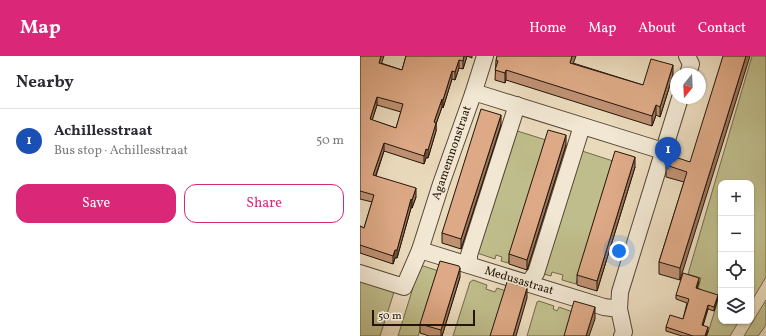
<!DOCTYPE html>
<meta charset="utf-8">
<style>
:root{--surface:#fff;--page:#f7f7f7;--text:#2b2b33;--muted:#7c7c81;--line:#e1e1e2;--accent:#db2777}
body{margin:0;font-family:Vollkorn,serif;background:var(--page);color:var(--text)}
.controls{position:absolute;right:12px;bottom:12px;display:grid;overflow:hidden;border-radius:8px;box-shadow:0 1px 3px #0004}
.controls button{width:36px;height:36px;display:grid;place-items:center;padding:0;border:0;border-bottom:1px solid var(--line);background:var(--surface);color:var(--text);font:20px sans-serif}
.compass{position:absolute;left:310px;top:12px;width:36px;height:36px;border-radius:50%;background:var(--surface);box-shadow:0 1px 3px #0004;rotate:198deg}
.scale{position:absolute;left:12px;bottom:10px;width:103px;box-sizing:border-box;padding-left:4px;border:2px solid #241509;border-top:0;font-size:11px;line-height:14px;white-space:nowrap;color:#241509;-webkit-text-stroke:3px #f1e7d3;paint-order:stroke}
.you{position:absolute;left:259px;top:195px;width:14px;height:14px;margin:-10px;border:3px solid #fff;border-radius:50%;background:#1a73e8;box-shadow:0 0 0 6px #1a73e833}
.badge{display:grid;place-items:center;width:26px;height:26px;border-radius:50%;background:var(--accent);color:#fff;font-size:13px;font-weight:700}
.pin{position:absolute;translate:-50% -33px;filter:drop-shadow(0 1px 2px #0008)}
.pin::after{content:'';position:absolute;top:21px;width:14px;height:12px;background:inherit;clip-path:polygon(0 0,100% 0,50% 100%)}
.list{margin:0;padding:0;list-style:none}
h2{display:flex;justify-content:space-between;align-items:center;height:52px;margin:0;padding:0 16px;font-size:17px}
h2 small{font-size:13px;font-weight:400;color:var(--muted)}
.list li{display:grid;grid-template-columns:26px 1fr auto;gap:12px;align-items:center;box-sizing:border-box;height:64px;padding:0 16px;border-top:1px solid var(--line)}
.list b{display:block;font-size:15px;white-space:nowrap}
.list p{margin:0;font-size:13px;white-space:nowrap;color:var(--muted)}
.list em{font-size:13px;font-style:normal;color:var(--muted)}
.actions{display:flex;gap:8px;padding:12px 16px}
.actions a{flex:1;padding:9px 0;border:1px solid var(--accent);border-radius:12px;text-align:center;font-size:14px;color:var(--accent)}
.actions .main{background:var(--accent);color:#fff}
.icon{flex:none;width:22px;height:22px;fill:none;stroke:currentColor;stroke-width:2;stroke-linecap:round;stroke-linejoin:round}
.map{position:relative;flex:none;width:406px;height:280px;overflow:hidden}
header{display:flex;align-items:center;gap:24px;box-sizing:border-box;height:56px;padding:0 20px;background:var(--accent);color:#fff}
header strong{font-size:19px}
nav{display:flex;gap:22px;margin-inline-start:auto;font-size:14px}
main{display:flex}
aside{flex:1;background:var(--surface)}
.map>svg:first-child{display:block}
.green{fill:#bfbd8b;stroke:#72694a}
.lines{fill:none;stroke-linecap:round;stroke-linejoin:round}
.minor-casing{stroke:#564636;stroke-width:18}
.minor{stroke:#f1e7d3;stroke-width:16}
.wall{fill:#be9173;stroke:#241509;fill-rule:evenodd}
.shaded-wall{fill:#9b765e;stroke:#241509}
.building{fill:#dda986;stroke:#241509;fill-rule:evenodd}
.labels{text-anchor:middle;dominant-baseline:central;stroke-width:4;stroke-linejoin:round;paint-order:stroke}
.street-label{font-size:12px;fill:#241509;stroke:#f1e7d3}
</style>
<header>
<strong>Map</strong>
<nav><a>Home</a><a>Map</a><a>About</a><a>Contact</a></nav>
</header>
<main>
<aside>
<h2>Nearby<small></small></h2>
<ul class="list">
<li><span class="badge" style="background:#1a4fb4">1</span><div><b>Achillesstraat</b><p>Bus stop · Achillesstraat</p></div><em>50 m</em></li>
</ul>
<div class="actions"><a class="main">Save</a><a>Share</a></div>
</aside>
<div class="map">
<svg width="406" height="280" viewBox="0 0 406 280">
<rect width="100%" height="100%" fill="#eadabc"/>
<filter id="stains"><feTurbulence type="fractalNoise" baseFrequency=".005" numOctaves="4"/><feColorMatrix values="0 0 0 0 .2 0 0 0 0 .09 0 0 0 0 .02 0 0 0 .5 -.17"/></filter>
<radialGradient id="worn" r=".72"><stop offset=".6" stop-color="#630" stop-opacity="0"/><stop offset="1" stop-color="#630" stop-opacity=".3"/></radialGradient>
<g class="green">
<path d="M392 0H406V221L391 246V127H361V265H379L370 280H347L359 241 338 233 341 222 328 218Z"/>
<path d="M151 73 186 84 148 207 141 205 142 201 136 199 135 203 114 196Z"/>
<path d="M219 94 253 105 216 228 202 224 203 219 192 216 191 220 180 217Z"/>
<path d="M60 209 79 215 58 280H38Z"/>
<path d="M113 224 127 229 126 233 135 236 137 232 146 235 133 280H93L110 226Z"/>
<path d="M0 225 34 236 20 280H0Z"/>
<path d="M406 244V269L398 280H384Z"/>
<path d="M179 245 194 250 193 253 197 255 199 251 213 256 206 280H167L177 246Z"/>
</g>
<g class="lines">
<g class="minor-casing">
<g id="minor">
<path d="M327 0 331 8 328 18"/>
<path d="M113 38H120L303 95"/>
<path d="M60 194 244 251 259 253"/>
<path d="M109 209V199L157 49"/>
<path d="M0 217 44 231 60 194 81 128 113 38 125 0"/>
<path d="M168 227 176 217 222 70"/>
<path d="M262 280 264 276 259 253 260 236 320 42"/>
</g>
</g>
<use href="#minor" class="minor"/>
</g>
<g class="wall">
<path d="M0 0 42 14 46 0H112V2L107 0 103 13 99 12 95 24 92 23 83 52 82 51 76 68V75L68 102H66L64 108 24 95 16 120 56 141 52 152H51L37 202H35L33 208 0 197V170L4 172 12 146 0 143ZM17 49 41 56 36 72 12 64Z"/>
<path d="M136 4 213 7 283 29 313 19 300 61 296 59 292 70 146 24 145 27 135 24Z"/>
<path d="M141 69 101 193 82 187V177Z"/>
<path d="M206 89 167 214 149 208V198Z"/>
<path d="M330 106 320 224 299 218V206L324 126 306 121V109Z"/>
<path d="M275 111 237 235 217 229V219Z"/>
<path d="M100 221 82 280H69L60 277V268Z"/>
<path d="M339 226 337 232 358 242 354 255 348 253 343 269 348 275 346 280H322L306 275V271L323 263 327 247 316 243V239Z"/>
</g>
<g class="shaded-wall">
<path d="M21 0H24L19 15V7Z"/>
<path d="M104 0H107L103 13V5Z"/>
<path d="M212 0H216L210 16V7Z"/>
<path d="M386 0H390L320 224V212Z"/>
<path d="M99 4V12L95 24V16Z"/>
<path d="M313 9V19L300 61V51Z"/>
<path d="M146 14V24L145 27V17Z"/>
<path d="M92 15V23L83 52V44Z"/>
<path d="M17 41V49L10 71V63Z"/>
<path d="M82 43V51L76 68V75L68 102V94L74 66Z"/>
<path d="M296 49V59L292 70V60Z"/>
<path d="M141 59V69L101 193V183Z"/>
<path d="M206 79V89L167 214V204Z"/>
<path d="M24 87V95L13 127V119Z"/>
<path d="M66 93V102L64 108V100Z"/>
<path d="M275 101V111L237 235V225Z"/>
<path d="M56 132V141L52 152V144Z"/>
<path d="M51 143V152L37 202V194Z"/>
<path d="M35 194V202L33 208V200Z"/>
<path d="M100 212V221L82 280H81V274Z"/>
<path d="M339 222V226L336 235V232Z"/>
<path d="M167 232V242L156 280H153Z"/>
<path d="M358 239V242L354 255V251Z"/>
<path d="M348 249V253L342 273V269Z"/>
<path d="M235 251V263L229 280H226Z"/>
<path d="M348 271V275L346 280H345Z"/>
</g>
<g class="building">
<path d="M0 0H21L19 7 42 14 46 0H104L103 5 99 4 95 16 92 15 83 44 82 43 74 66 76 67 68 94 66 93 64 100 24 87 13 119 56 132 52 144 51 143 37 194H35L33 200 0 189V170L4 172 14 139 0 135ZM17 41 43 48 36 72 10 63Z"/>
<path d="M137 0H212L210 7 283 29 291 3 313 9 300 51 296 49 292 60 146 14 145 17 135 14 138 5 136 4Z"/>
<path d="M363 0H386L320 212 299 206 327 116 306 109 309 99 330 106Z"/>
<path d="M121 53 141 59 101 183 82 177Z"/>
<path d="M188 74 206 79 167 204 149 198Z"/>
<path d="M255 95 275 101 237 225 217 219Z"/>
<path d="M80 205 99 210 100 212 81 274 60 268Z"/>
<path d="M323 217 339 222 336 232 358 239 354 251 348 249 342 269 348 271 345 280H333L306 271 310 259 323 263 329 243 316 239Z"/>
<path d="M147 226 167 232 153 280H130Z"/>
<path d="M214 245 235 251 226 280H204Z"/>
</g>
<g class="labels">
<g class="street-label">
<text transform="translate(92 97) rotate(-71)">Agamemnonstraat</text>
<text transform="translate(159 225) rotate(17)">Medusastraat</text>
</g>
</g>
<rect width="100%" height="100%" filter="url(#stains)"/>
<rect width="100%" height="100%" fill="url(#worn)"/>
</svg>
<div class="controls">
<button>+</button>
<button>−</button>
<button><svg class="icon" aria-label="locate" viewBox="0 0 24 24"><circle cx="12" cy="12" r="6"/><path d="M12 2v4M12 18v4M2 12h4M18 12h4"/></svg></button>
<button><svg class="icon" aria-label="layers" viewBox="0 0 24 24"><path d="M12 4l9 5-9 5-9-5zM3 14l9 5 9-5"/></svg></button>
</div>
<svg class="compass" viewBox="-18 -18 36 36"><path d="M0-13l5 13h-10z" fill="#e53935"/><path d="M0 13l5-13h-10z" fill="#7c7c81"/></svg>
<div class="scale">50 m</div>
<div class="you"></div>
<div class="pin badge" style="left:308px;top:114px;background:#1a4fb4">1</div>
</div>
</main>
